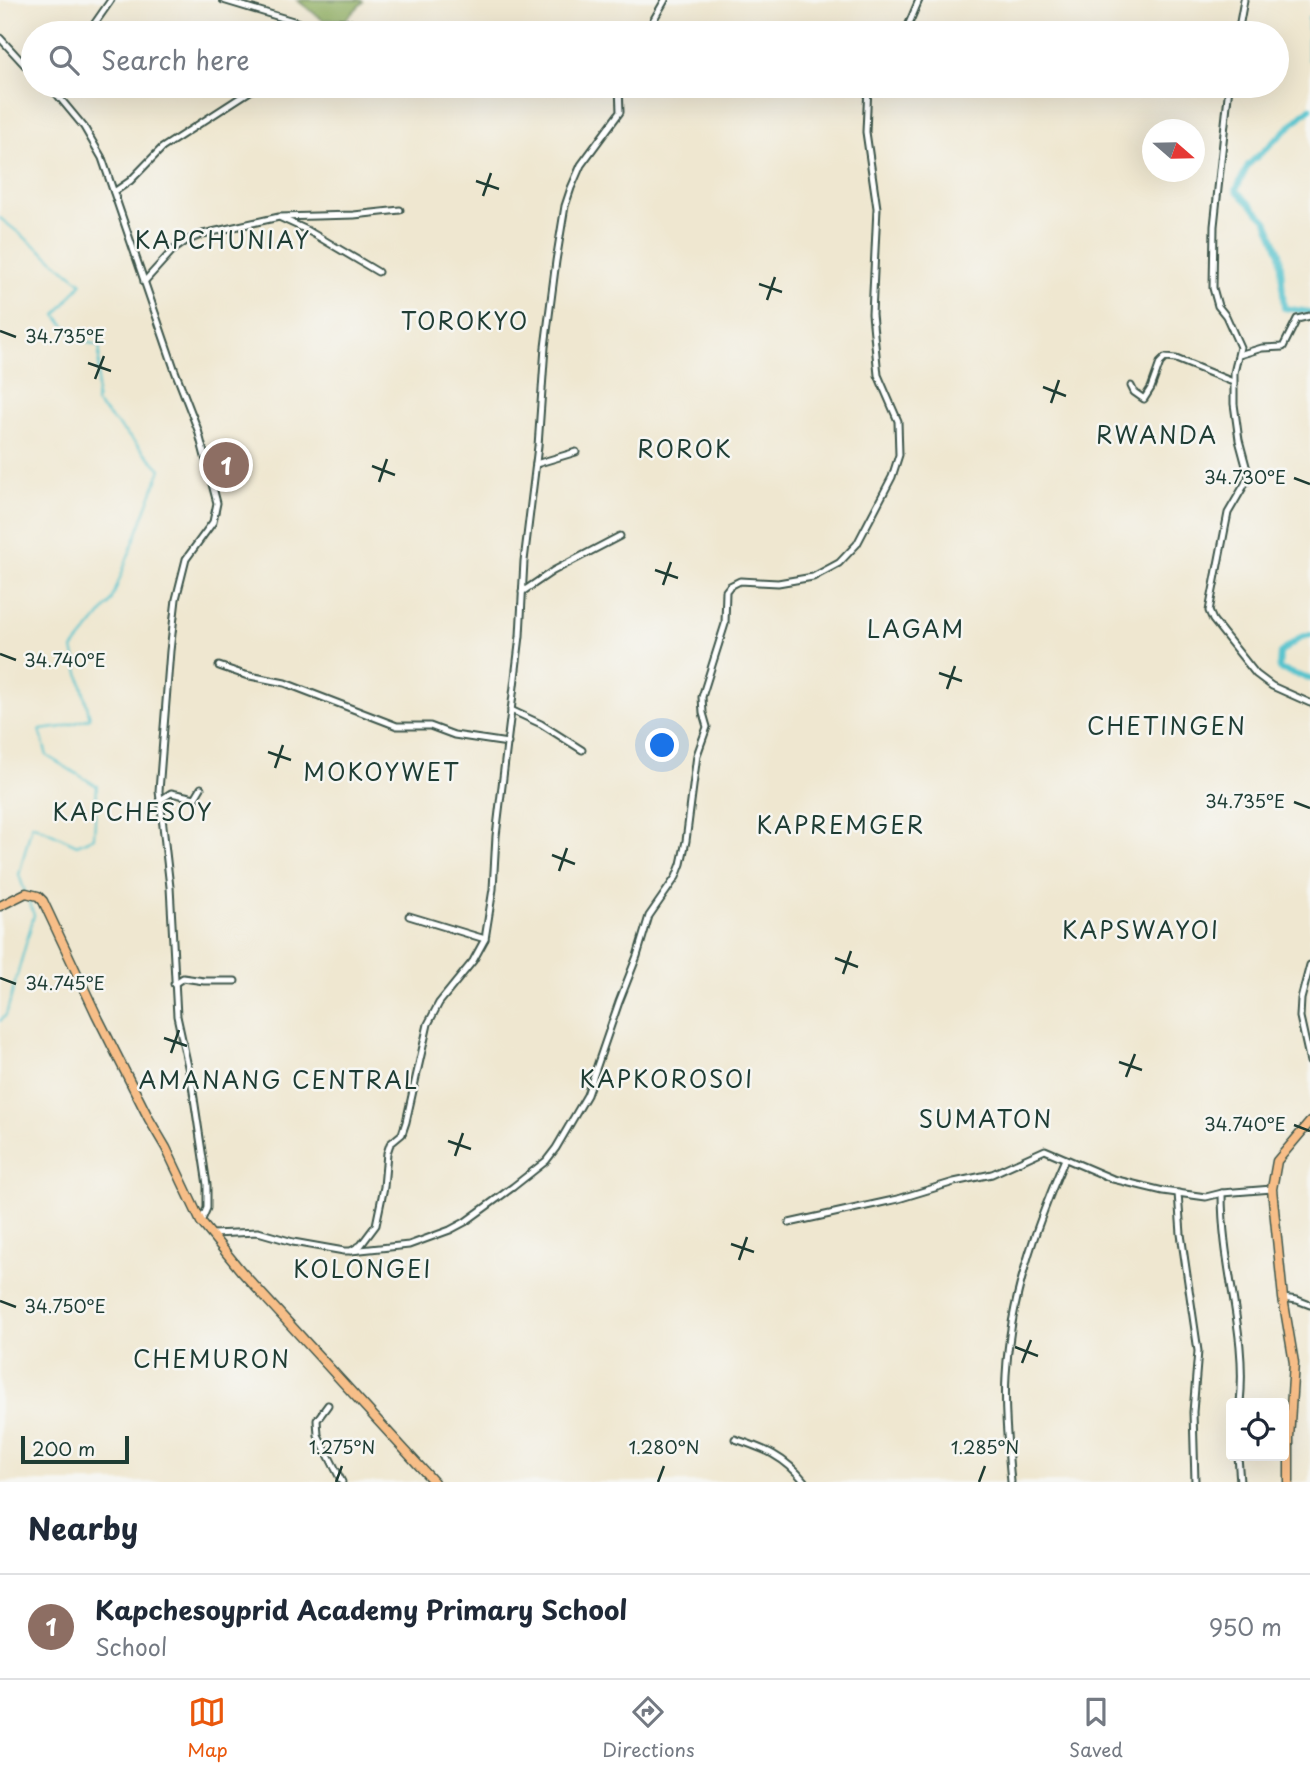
<!DOCTYPE html>
<meta charset="utf-8">
<style>
:root{--surface:#fff;--page:#f6f6f7;--text:#1f2937;--muted:#747a83;--line:#e0e1e3;--accent:#ea580c}
body{margin:0;font-family:"Playpen Sans",sans-serif;background:var(--page);color:var(--text)}
.controls{position:absolute;right:21px;bottom:21px;display:grid;overflow:hidden;border-radius:7px;box-shadow:0 7px 28px #0002}
.controls button{width:63px;height:63px;display:grid;place-items:center;padding:0;border:0;border-bottom:2px solid var(--line);background:var(--surface);color:var(--text);font:35px sans-serif}
.compass{position:absolute;left:1142px;top:119px;width:63px;height:63px;border-radius:50%;background:var(--surface);box-shadow:0 7px 28px #0002;rotate:110deg}
.scale{position:absolute;left:21px;bottom:18px;width:108px;box-sizing:border-box;padding-left:7px;border:4px solid #1f3d34;border-top:0;font-size:19px;line-height:24px;white-space:nowrap;color:#1f3d34;-webkit-text-stroke:5px #f6f6f2;paint-order:stroke}
.you{position:absolute;left:663px;top:746px;width:24px;height:24px;margin:-18px;border:5px solid #fff;border-radius:50%;background:#1a73e8;box-shadow:0 0 0 10px #1a73e833}
.badge{display:grid;place-items:center;width:46px;height:46px;border-radius:50%;background:var(--accent);color:#fff;font-size:23px;font-weight:700}
.pin{position:absolute;translate:-50% -50%;border:4px solid #fff;box-shadow:0 2px 7px #0006}
.list{margin:0;padding:0;list-style:none}
h2{display:flex;justify-content:space-between;align-items:center;height:91px;margin:0;padding:0 28px;font-size:30px}
h2 small{font-size:23px;font-weight:400;color:var(--muted)}
.list li{display:grid;grid-template-columns:46px 1fr auto;gap:21px;align-items:center;box-sizing:border-box;height:105px;padding:0 28px;border-top:2px solid var(--line)}
.list b{display:block;font-size:26px;white-space:nowrap}
.list p{margin:0;font-size:23px;white-space:nowrap;color:var(--muted)}
.list em{font-size:23px;font-style:normal;color:var(--muted)}
.icon{flex:none;width:38px;height:38px;fill:none;stroke:currentColor;stroke-width:2;stroke-linecap:round;stroke-linejoin:round}
.map{position:relative;flex:none;width:1310px;height:1482px;overflow:hidden}
.search{position:absolute;background:var(--surface);box-shadow:0 7px 28px #0002;left:21px;right:21px;top:21px;height:77px;display:flex;align-items:center;gap:18px;box-sizing:border-box;padding:0 24px;border-radius:38px;color:var(--muted);font-size:26px}
.sheet{height:196px;background:var(--surface)}
nav{display:flex;justify-content:space-around;align-items:center;box-sizing:border-box;height:98px;border-top:2px solid var(--line);background:var(--surface);font-size:19px;color:var(--muted)}
nav a{display:grid;justify-items:center;gap:4px}
nav .on{color:var(--accent)}
.map>svg:first-child{display:block}
.forest{fill:#90af62;stroke:#58764b;stroke-width:2}
.lines{fill:none;stroke-linecap:round;stroke-linejoin:round}
.stream{stroke:#56c3cd;stroke-width:2}
.river{stroke:#56c3cd;stroke-width:6}
.minor-casing{stroke:#3e564b;stroke-width:9}
.major-casing{stroke:#3e564b;stroke-width:11}
.minor{stroke:#fff;stroke-width:5}
.major{stroke:#f7be88;stroke-width:8}
.ticks{fill:none;stroke:#1f3d34;stroke-width:2.5}
.labels{text-anchor:middle;dominant-baseline:central;stroke-width:5;stroke-linejoin:round;paint-order:stroke}
.quarter-label{font-size:23px;letter-spacing:2px;fill:#1f3d34;stroke:#f6f6f2}
.ticks-label{font-size:18px;text-anchor:middle;fill:#1f3d34;stroke:#f6f6f2;stroke-width:5;stroke-linejoin:round;paint-order:stroke}
</style>
<div class="map">
<svg width="1310" height="1482" viewBox="0 0 1310 1482">
<rect width="100%" height="100%" fill="#f6f6f2"/>
<filter id="ink" filterUnits="userSpaceOnUse"><feTurbulence type="fractalNoise" baseFrequency=".0143" numOctaves="2"/><feDisplacementMap in="SourceGraphic" scale="14" xChannelSelector="R" yChannelSelector="G"/><feConvolveMatrix kernelMatrix="1 2 1 2 8 2 1 2 1" color-interpolation-filters="sRGB"/></filter>
<filter id="wash" filterUnits="userSpaceOnUse"><feTurbulence type="fractalNoise" baseFrequency=".00686" numOctaves="4" result="noise"/><feDisplacementMap in="SourceGraphic" scale="28" xChannelSelector="R" yChannelSelector="G"/><feGaussianBlur stdDeviation="1.57" result="paint"/><feColorMatrix in="noise" values="0 0 0 0 0 0 0 0 0 0 0 0 0 0 0 0 0 1.4 0 .05"/><feComposite in="paint" operator="in"/></filter>
<g filter="url(#wash)">
<rect width="100%" height="100%" fill="#efe7d0"/>
<path class="forest" d="M297 0H360L363 2 346 19 323 20Z"/>
<g class="lines">
<g class="stream">
<path d="M0 218 82 283 56 315 76 339 100 346 96 403 161 469 111 602 73 649 90 718 63 727 40 730 47 756 97 786 94 837 77 845 32 824 19 875 25 892"/>
<path d="M0 1021 6 1015 34 915 27 897"/>
</g>
<g class="river">
<path d="M1310 19V58"/>
<path d="M1310 108 1248 165 1236 190 1267 221 1280 253 1284 308 1310 312"/>
<path d="M1310 635 1301 637 1280 653 1279 669 1310 679"/>
</g>
</g>
</g>
<g filter="url(#ink)">
<g class="lines">
<g class="minor-casing">
<g id="minor">
<path d="M223 0 313 27C324 28 331 22 342 22 355 22 369 30 382 33"/>
<path d="M88 33 111 0"/>
<path d="M329 33 340 22"/>
<path d="M646 33 665 0"/>
<path d="M905 33 919 0"/>
<path d="M1238 33 1244 0"/>
<path d="M0 38 33 74"/>
<path d="M50 86 84 127 102 158 175 371 198 430 217 503 213 522 186 559 176 599 170 651 159 791 170 887 177 1016 192 1085 207 1185V1208L201 1222"/>
<path d="M1229 86 1214 226 1213 288 1218 306 1226 316 1240 347 1234 373V404L1239 440 1249 477 1228 513 1209 611 1213 620 1256 674 1272 686 1310 703"/>
<path d="M114 192 130 181 162 148 258 86"/>
<path d="M281 218 307 230 378 272"/>
<path d="M144 282 172 251 186 241 203 234 279 217 354 215 400 210"/>
<path d="M1239 355 1262 348 1283 347 1297 319 1310 316"/>
<path d="M1131 386 1134 392 1144 399 1151 388 1160 363 1165 358 1176 359 1233 382"/>
<path d="M536 464 576 452"/>
<path d="M522 592 553 571 620 536"/>
<path d="M219 666 245 675 285 683 397 726H430L454 735 508 743"/>
<path d="M511 710 541 724 582 750"/>
<path d="M159 801 171 793 195 798 201 788"/>
<path d="M409 916 485 939"/>
<path d="M1310 965 1301 999 1300 1017 1310 1062"/>
<path d="M174 984 183 978 204 981H235"/>
<path d="M1178 1193 1181 1234 1198 1351 1193 1412 1195 1482"/>
<path d="M1222 1193C1222 1209 1223 1225 1225 1242 1231 1296 1246 1347 1240 1403"/>
<path d="M789 1223 898 1199 954 1182 992 1174 1045 1150 1113 1179 1163 1191 1206 1197 1222 1193 1272 1189"/>
<path d="M212 1234 258 1232 293 1242 344 1251H351L361 1245 376 1225 384 1187 387 1153 390 1144 402 1134 406 1122 428 1024 439 1003 473 961 485 939 493 889 496 836 520 636 524 561 538 446 545 347 556 261 565 206 571 188 581 165 620 112 619 86"/>
<path d="M351 1251 409 1245 450 1230 465 1222 513 1187 546 1161 556 1148 587 1095 619 1002 637 956 649 916 676 877 681 864 686 841 697 755 707 727 703 713 702 697 725 624 726 591 730 586 740 581 778 583 813 577 839 563 857 544 892 477 899 455 898 421 878 375 872 314 877 208 866 132 868 86"/>
<path d="M1283 1298 1297 1300 1310 1305"/>
<path d="M328 1405 317 1420 318 1435 342 1482"/>
<path d="M735 1439C765 1449 784 1456 805 1482"/>
<path d="M1238 1456 1240 1482"/>
<path d="M1011 1482C1008 1447 1004 1410 1006 1375 1010 1299 1035 1228 1065 1159"/>
</g>
</g>
<g class="major-casing">
<g id="major">
<path d="M0 906 26 893 38 896 43 901 96 1014 149 1119 166 1148 201 1222 241 1271 434 1482"/>
<path d="M1289 1482V1438L1294 1363 1283 1298 1272 1189 1277 1161 1310 1122"/>
</g>
</g>
<use href="#minor" class="minor"/>
<use href="#major" class="major"/>
</g>
</g>
<path class="ticks" d="M476 181 499 189M483 196 491 173M759 284 782 292M767 300 775 277M0 331 16 337M88 363 111 371M95 379 104 356M1043 387 1066 396M1051 403 1059 380M372 466 395 475M1294 478 1310 484M379 482 387 459M655 570 678 578M663 585 671 562M0 654 16 660M939 673 962 681M947 689 955 666M268 752 291 760M275 768 283 745M1294 802 1310 808M552 855 575 864M559 871 567 848M835 958 858 967M843 974 851 951M0 978 16 984M164 1038 187 1046M171 1053 179 1030M1119 1062 1142 1070M1126 1077 1135 1054M1294 1125 1310 1131M448 1141 471 1149M455 1156 463 1133M731 1244 754 1252M739 1260 747 1237M0 1301 16 1307M1015 1347 1038 1356M1022 1363 1031 1340M336 1482 342 1466M658 1482 664 1466M979 1482 985 1466"/>
<g class="labels">
<g class="quarter-label">
<text x="223" y="239">KAPCHUNIAY</text>
<text x="465" y="320">TOROKYO</text>
<text x="1157" y="434">RWANDA</text>
<text x="685" y="448">ROROK</text>
<text x="916" y="628">LAGAM</text>
<text x="1167" y="725">CHETINGEN</text>
<text x="382" y="771">MOKOYWET</text>
<text x="133" y="811">KAPCHESOY</text>
<text x="841" y="824">KAPREMGER</text>
<text x="1141" y="929">KAPSWAYOI</text>
<text x="667" y="1078">KAPKOROSOI</text>
<text x="279" y="1079">AMANANG CENTRAL</text>
<text x="986" y="1118">SUMATON</text>
<text x="363" y="1268">KOLONGEI</text>
<text x="212" y="1358">CHEMURON</text>
</g>
</g>
<g class="ticks-label">
<text x="65" y="343">34.735°E</text>
<text x="1245" y="484">34.730°E</text>
<text x="65" y="667">34.740°E</text>
<text x="1245" y="808">34.735°E</text>
<text x="65" y="990">34.745°E</text>
<text x="1245" y="1131">34.740°E</text>
<text x="65" y="1313">34.750°E</text>
<text x="342" y="1454">1.275°N</text>
<text x="664" y="1454">1.280°N</text>
<text x="985" y="1454">1.285°N</text>
</g>
</svg>
<div class="controls">
<button><svg class="icon" aria-label="locate" viewBox="0 0 24 24"><circle cx="12" cy="12" r="6"/><path d="M12 2v4M12 18v4M2 12h4M18 12h4"/></svg></button>
</div>
<svg class="compass" viewBox="-18 -18 36 36"><path d="M0-13l5 13h-10z" fill="#e53935"/><path d="M0 13l5-13h-10z" fill="#747a83"/></svg>
<div class="scale">200 m</div>
<div class="you"></div>
<div class="pin badge" style="left:226px;top:465px;background:#8d6e63">1</div>
<div class="search"><svg class="icon" aria-label="search" viewBox="0 0 24 24"><circle cx="10" cy="10" r="6"/><path d="M15 15l6 6"/></svg>Search here</div>
</div>
<section class="sheet">
<h2>Nearby<small></small></h2>
<ul class="list">
<li><span class="badge" style="background:#8d6e63">1</span><div><b>Kapchesoyprid Academy Primary School</b><p>School</p></div><em>950 m</em></li>
</ul>
</section>
<nav>
<a class="on"><svg class="icon" aria-label="map" viewBox="0 0 24 24"><path d="M3 6l6-2 6 2 6-2v14l-6 2-6-2-6 2zM9 4v14M15 6v14"/></svg>Map</a>
<a><svg class="icon" aria-label="directions" viewBox="0 0 24 24"><path d="M12 3l9 9-9 9-9-9zM9 14v-3h6M13 9l2 2-2 2"/></svg>Directions</a>
<a><svg class="icon" aria-label="saved" viewBox="0 0 24 24"><path d="M7 4h10v16l-5-4-5 4z"/></svg>Saved</a>
</nav>
